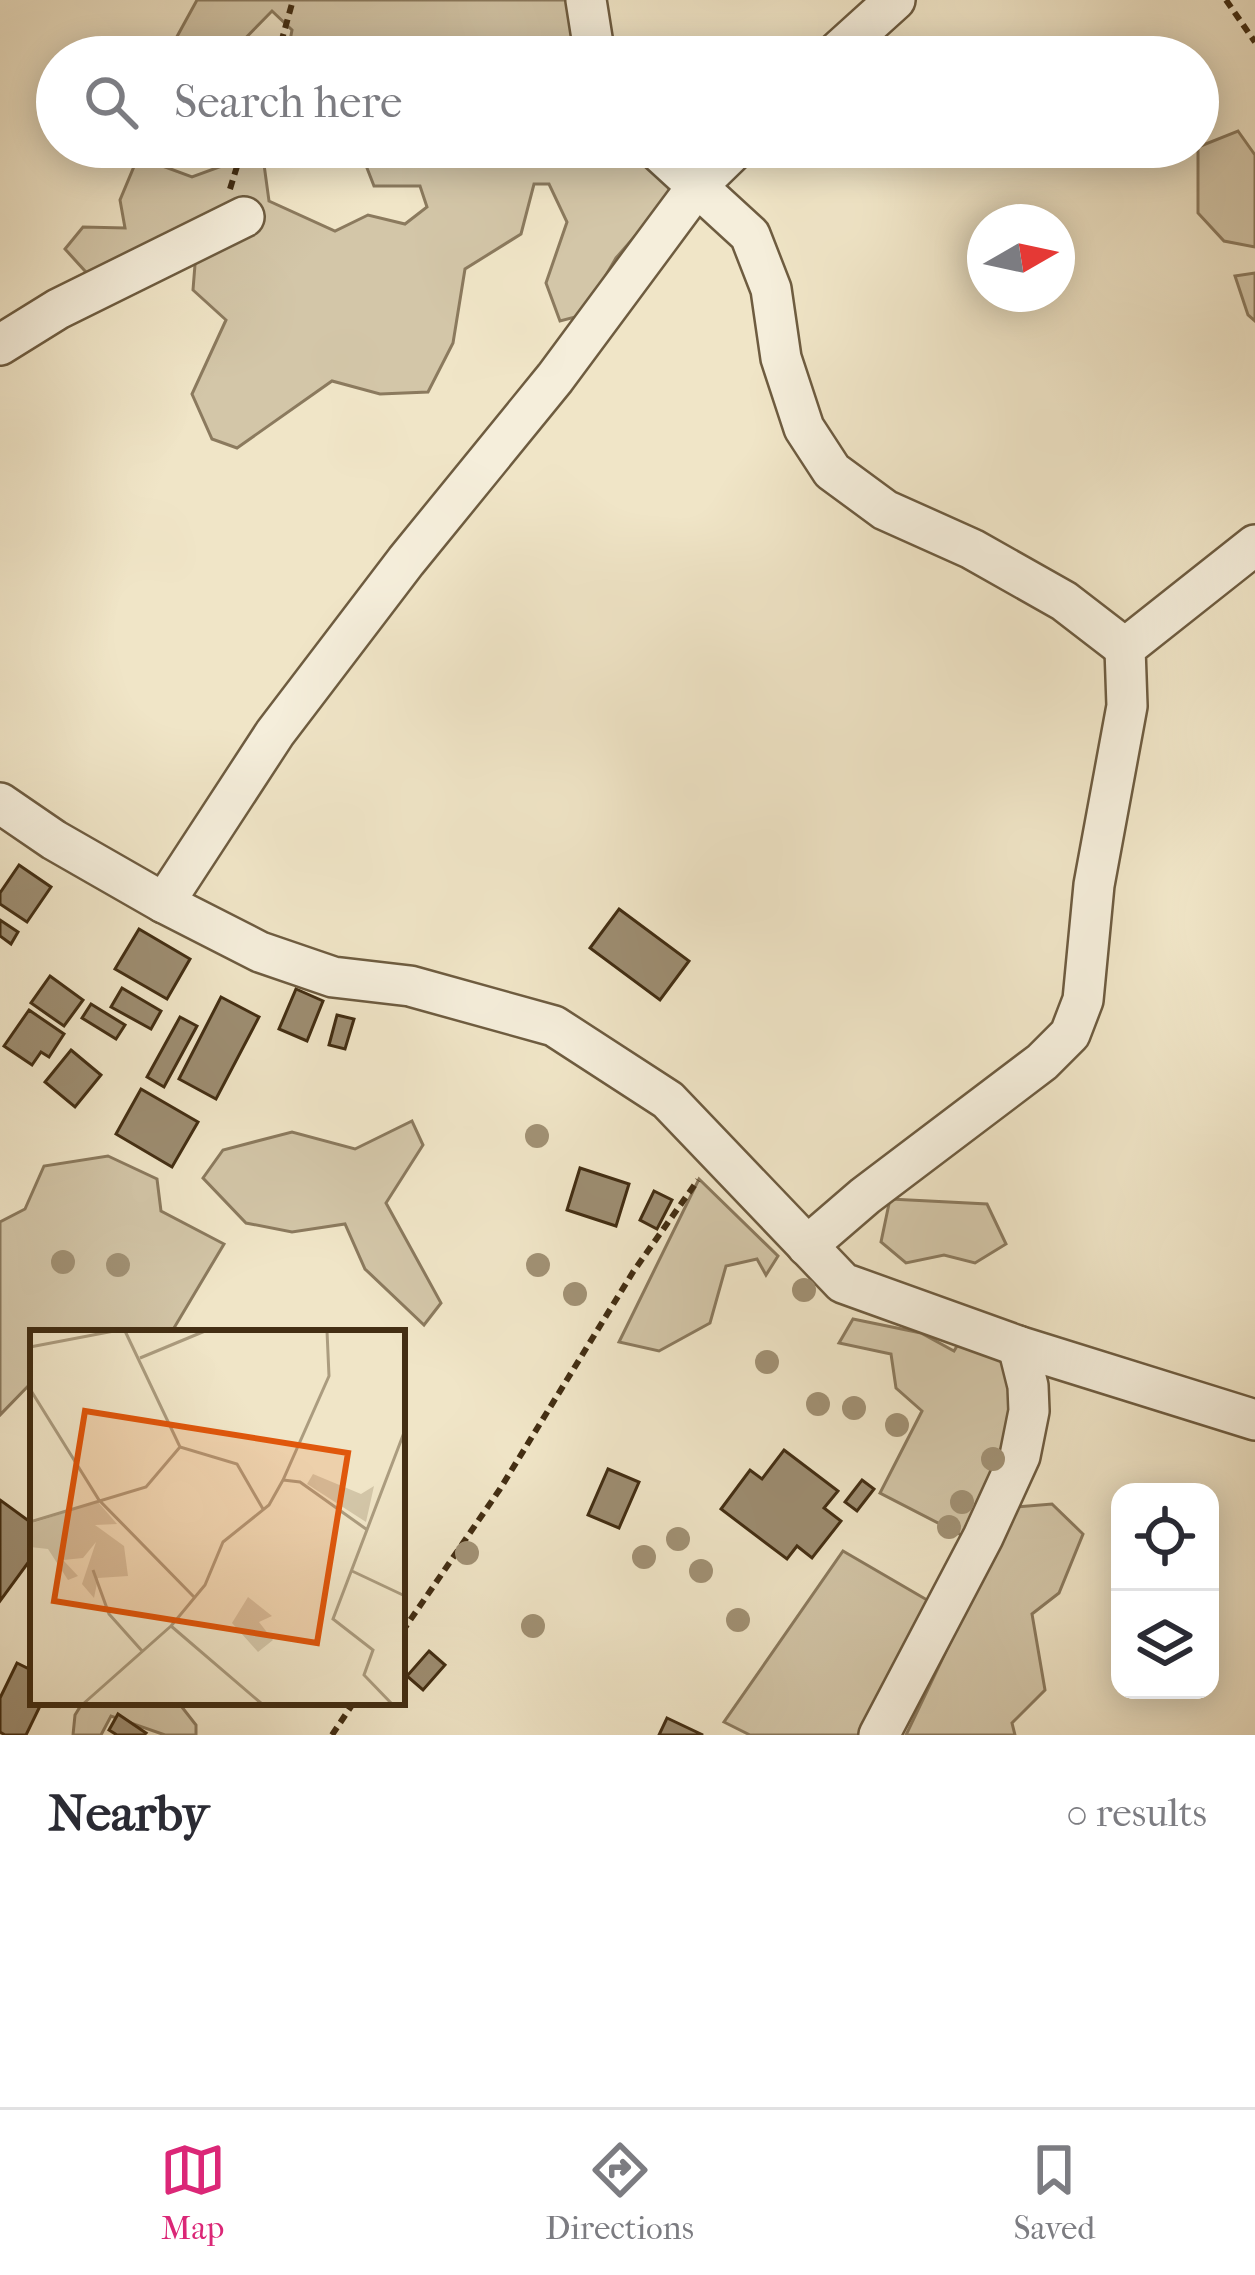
<!DOCTYPE html>
<style>
:root{--surface:#fff;--page:#f2f2f3;--text:#2b2b33;--muted:#7c7c81;--line:#e1e1e2;--accent:#db2777}
body{margin:0;font-family:"IM FELL French Canon",serif;background:var(--page);color:var(--text)}
.controls{position:absolute;right:36px;bottom:36px;display:grid;overflow:hidden;border-radius:24px;box-shadow:0 6px 30px #0003}
.controls button{width:108px;height:108px;display:grid;place-items:center;padding:0;border:0;border-bottom:3px solid var(--line);background:var(--surface);color:var(--text);font:60px sans-serif}
.compass{position:absolute;left:967px;top:204px;width:108px;height:108px;border-radius:50%;background:var(--surface);box-shadow:0 6px 30px #0003;rotate:81deg}
.list{margin:0;padding:0;list-style:none}
h2{display:flex;justify-content:space-between;align-items:center;height:156px;margin:0;padding:0 48px;font-size:51px}
h2 small{font-size:39px;font-weight:400;color:var(--muted)}
.icon{flex:none;width:66px;height:66px;fill:none;stroke:currentColor;stroke-width:2;stroke-linecap:round;stroke-linejoin:round}
.map{position:relative;flex:none;width:1255px;height:1735px;overflow:hidden}
.search{position:absolute;background:var(--surface);box-shadow:0 6px 30px #0003;left:36px;right:36px;top:36px;height:132px;display:flex;align-items:center;gap:30px;box-sizing:border-box;padding:0 42px;border-radius:66px;color:var(--muted);font-size:45px}
.sheet{height:372px;background:var(--surface)}
nav{display:flex;justify-content:space-around;align-items:center;box-sizing:border-box;height:168px;border-top:3px solid var(--line);background:var(--surface);font-size:33px;color:var(--muted)}
nav a{display:grid;justify-items:center;gap:6px}
nav .on{color:var(--accent)}
.map>svg:first-child{display:block}
.green{fill:#d3c6a8;stroke:#8b7a5e;stroke-width:3}
.building{fill:#9d8d71;stroke:#432e13;stroke-width:3}
.lines{fill:none;stroke-linecap:round;stroke-linejoin:round}
.minor-casing{stroke:#6e5c40;stroke-width:44}
.path{stroke:#432e13;stroke-width:6;stroke-dasharray:9 6;stroke-linecap:butt}
.minor{stroke:#f5eedb;stroke-width:39}
.tree{fill:#a19174}
.inset-road{fill:none;stroke:#ab9c7f;stroke-width:3}
.view{fill:#e0570c;fill-opacity:0.15;stroke:#e0570c;stroke-width:6}
.inset-edge{fill:none;stroke:#432e13;stroke-width:6}
</style>
<div class="map">
<svg width="1255" height="1735" viewBox="0 0 1255 1735">
<rect width="100%" height="100%" fill="#f0e5c7"/>
<filter id="stains"><feTurbulence type="fractalNoise" baseFrequency=".00167" numOctaves="4"/><feColorMatrix values="0 0 0 0 .2 0 0 0 0 .09 0 0 0 0 .02 0 0 0 .5 -.17"/></filter>
<radialGradient id="worn" r=".72"><stop offset=".6" stop-color="#630" stop-opacity="0"/><stop offset="1" stop-color="#630" stop-opacity=".3"/></radialGradient>
<g class="green">
<path d="M197 0H576L571 44 579 57H287L292 30 272 11 227 57H158L174 42Z"/>
<path d="M1238 131 1255 155V247L1224 241 1198 213V147Z"/>
<path d="M345 147H642L682 182 616 258 583 315 560 321 546 283 567 222 549 184H534L521 234 465 269 453 343 428 392 380 394 332 381 237 448 212 439 192 394 226 320 193 290 196 252 95 282 65 249 83 227 125 228 120 200 138 157 192 177 241 159 263 157 269 201 335 231 368 215 405 224 427 207 420 186H374L360 150Z"/>
<path d="M1255 273V321L1248 315 1235 276Z"/>
<path d="M412 1121 423 1145 386 1203 441 1303 424 1325 365 1269 345 1224 292 1232 246 1223 203 1178 223 1150 292 1132 355 1149Z"/>
<path d="M108 1156 157 1179 161 1211 224 1244 171 1333H33V1381L0 1415V1222L25 1209 44 1166Z"/>
<path d="M699 1179 778 1256 766 1275 757 1259 726 1266 710 1323 659 1351 619 1342Z"/>
<path d="M890 1199 987 1204 1006 1244 975 1263 944 1255 906 1263 881 1242Z"/>
<path d="M853 1319 921 1333 954 1351 960 1341 1002 1360 1019 1383 1014 1437 969 1539 880 1493 922 1411 896 1388 891 1354 839 1343Z"/>
<path d="M1052 1504 1083 1534 1059 1593 1032 1614 1045 1690 1012 1723 1015 1735H906L1015 1507Z"/>
<path d="M843 1551 934 1604 868 1735H750L724 1722Z"/>
<path d="M83 1702H178L196 1725V1735H165L111 1716 101 1735H73L75 1715Z"/>
</g>
<g class="building">
<path d="M19 865 51 887 27 922 0 904V893Z"/>
<path d="M619 909 689 961 660 1000 590 948Z"/>
<path d="M0 920 18 932 11 944 0 936Z"/>
<path d="M139 929 190 959 167 999 115 969Z"/>
<path d="M50 976 83 1000 64 1026 31 1003Z"/>
<path d="M122 988 161 1011 151 1029 111 1007Z"/>
<path d="M296 989 323 1001 307 1041 279 1029Z"/>
<path d="M221 997 259 1017 216 1099 179 1079Z"/>
<path d="M91 1004 125 1025 116 1039 82 1018Z"/>
<path d="M29 1010 64 1034 49 1057 41 1052 32 1065 4 1046Z"/>
<path d="M337 1015 354 1019 345 1049 329 1045Z"/>
<path d="M180 1017 197 1026 164 1087 147 1077Z"/>
<path d="M71 1050 101 1075 75 1107 45 1082Z"/>
<path d="M141 1089 198 1122 172 1167 116 1134Z"/>
<path d="M580 1168 629 1184 616 1226 567 1210Z"/>
<path d="M654 1191 672 1200 657 1229 640 1220Z"/>
<path d="M784 1450 838 1491 824 1508 841 1521 812 1558 797 1546 787 1559 721 1509 750 1470 762 1479Z"/>
<path d="M608 1469 639 1482 619 1528 588 1515Z"/>
<path d="M862 1480 874 1489 857 1511 845 1502Z"/>
<path d="M0 1500 33 1524V1556L0 1601Z"/>
<path d="M429 1651 445 1665 423 1690 407 1676Z"/>
<path d="M17 1663 33 1671V1702H42L26 1735H5L0 1732V1698Z"/>
<path d="M118 1714 146 1733 144 1735H117L109 1730Z"/>
<path d="M667 1718 703 1735H659Z"/>
</g>
<g class="lines">
<g class="minor-casing">
<g id="minor">
<path d="M586 0 595 57"/>
<path d="M832 57 895 0"/>
<path d="M654 147 750 235 771 289 781 358 804 428 832 471 885 510 972 549 1064 601 1125 648"/>
<path d="M0 345 58 309 244 217"/>
<path d="M0 803 54 840 164 903 260 952 333 977 410 986 554 1026 668 1100 843 1283 1018 1346 1255 1420"/>
<path d="M164 903 275 733 406 561 555 378 698 185 737 147"/>
<path d="M807 1246 865 1196 1042 1062 1070 1034 1083 1000 1094 885 1127 706 1125 648 1255 545"/>
<path d="M879 1735 983 1537 1020 1456 1029 1411 1028 1386 1018 1346"/>
</g>
</g>
<g class="path">
<path d="M1226 0 1255 42"/>
<path d="M277 57 293 0"/>
<path d="M230 189 243 147"/>
<path d="M402 1632 500 1489 633 1272 698 1180"/>
<path d="M332 1735 354 1702"/>
</g>
<use href="#minor" class="minor"/>
</g>
<g class="tree">
<circle cx="537" cy="1136" r="12"/>
<circle cx="63" cy="1262" r="12"/>
<circle cx="118" cy="1265" r="12"/>
<circle cx="538" cy="1265" r="12"/>
<circle cx="804" cy="1290" r="12"/>
<circle cx="575" cy="1294" r="12"/>
<circle cx="767" cy="1362" r="12"/>
<circle cx="818" cy="1404" r="12"/>
<circle cx="854" cy="1408" r="12"/>
<circle cx="897" cy="1425" r="12"/>
<circle cx="993" cy="1459" r="12"/>
<circle cx="962" cy="1502" r="12"/>
<circle cx="949" cy="1527" r="12"/>
<circle cx="678" cy="1539" r="12"/>
<circle cx="467" cy="1553" r="12"/>
<circle cx="644" cy="1557" r="12"/>
<circle cx="701" cy="1571" r="12"/>
<circle cx="738" cy="1620" r="12"/>
<circle cx="533" cy="1626" r="12"/>
</g>
<g transform="translate(30 1330)">
<rect width="375" height="375" fill="#f0e5c7"/>
<path d="M283 144 331 164 344 156 336 192 277 154ZM68 172 87 194 65 195 94 216 98 246 68 248 64 268 52 254 66 212 53 228 33 230 48 246 38 250 18 219 0 217V194ZM218 267 242 286 229 292 243 310 228 322 202 293Z" fill="#d3c6a8"/>
<path class="inset-road" d="M95 1 150 117 207 134 233 179M0 17 84 1M110 28 175 1M0 59 69 170 165 268M253 150 270 152 336 199M0 192 116 157 150 117M63 240 79 284 113 322M322 241 375 266M53 374 141 296M232 374 141 296 175 255 193 212 239 175 253 150 299 46 297 1M362 374 334 345 343 320 303 289 375 100"/>
<path class="view" d="M55 81 318 123 287 313 24 271Z"/>
<rect width="375" height="375" class="inset-edge"/>
</g>
<rect width="100%" height="100%" filter="url(#stains)"/>
<rect width="100%" height="100%" fill="url(#worn)"/>
</svg>
<div class="controls">
<button><svg class="icon" aria-label="locate" viewBox="0 0 24 24"><circle cx="12" cy="12" r="6"/><path d="M12 2v4M12 18v4M2 12h4M18 12h4"/></svg></button>
<button><svg class="icon" aria-label="layers" viewBox="0 0 24 24"><path d="M12 4l9 5-9 5-9-5zM3 14l9 5 9-5"/></svg></button>
</div>
<svg class="compass" viewBox="-18 -18 36 36"><path d="M0-13l5 13h-10z" fill="#e53935"/><path d="M0 13l5-13h-10z" fill="#7c7c81"/></svg>
<div class="search"><svg class="icon" aria-label="search" viewBox="0 0 24 24"><circle cx="10" cy="10" r="6"/><path d="M15 15l6 6"/></svg>Search here</div>
</div>
<section class="sheet">
<h2>Nearby<small>0 results</small></h2>
<ul class="list">
</ul>
</section>
<nav>
<a class="on"><svg class="icon" aria-label="map" viewBox="0 0 24 24"><path d="M3 6l6-2 6 2 6-2v14l-6 2-6-2-6 2zM9 4v14M15 6v14"/></svg>Map</a>
<a><svg class="icon" aria-label="directions" viewBox="0 0 24 24"><path d="M12 3l9 9-9 9-9-9zM9 14v-3h6M13 9l2 2-2 2"/></svg>Directions</a>
<a><svg class="icon" aria-label="saved" viewBox="0 0 24 24"><path d="M7 4h10v16l-5-4-5 4z"/></svg>Saved</a>
</nav>
